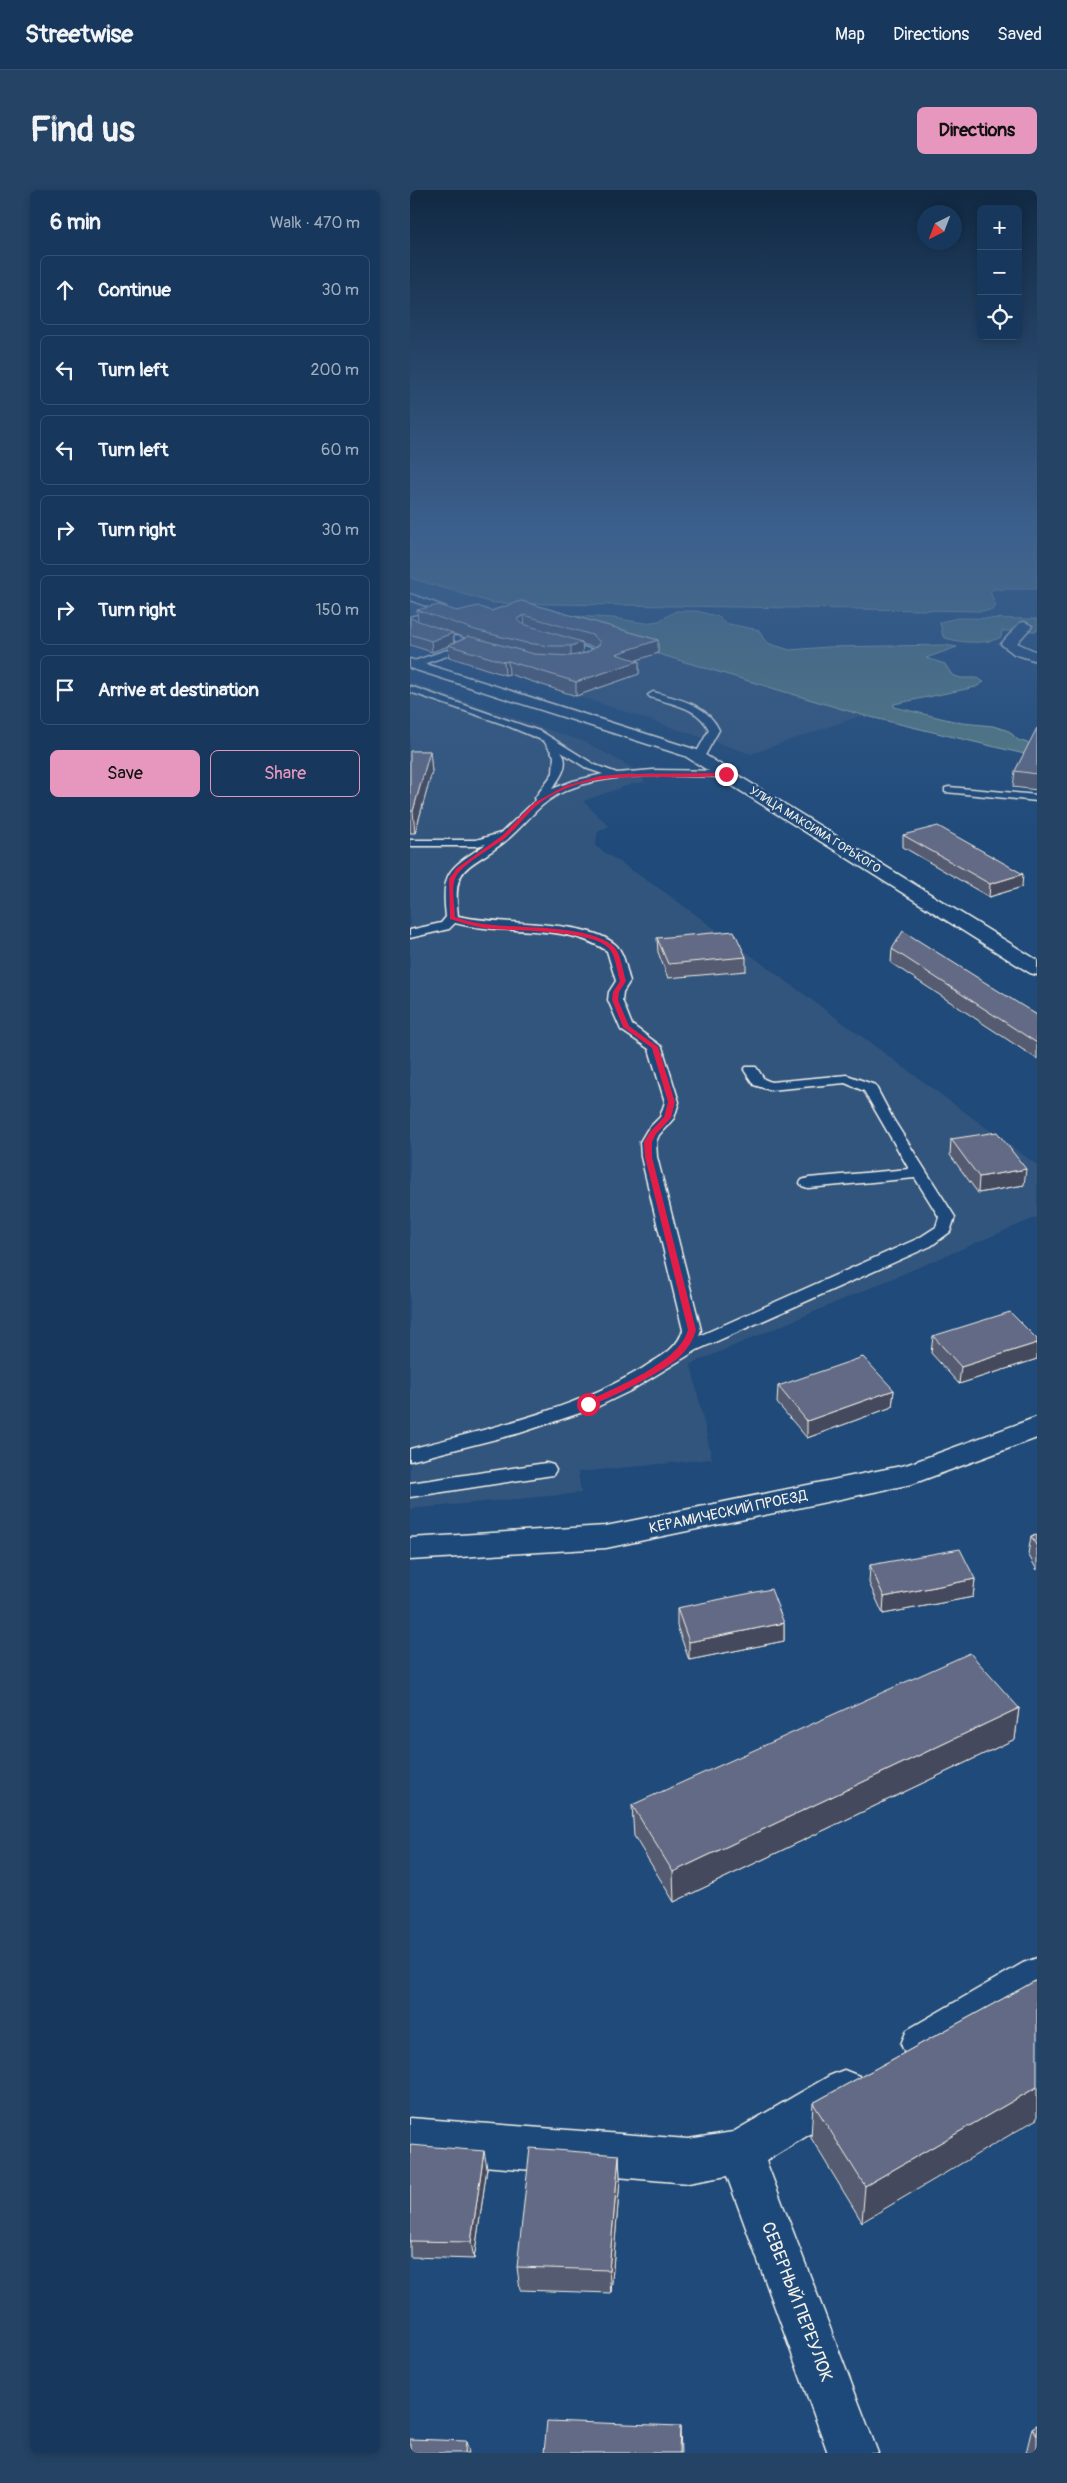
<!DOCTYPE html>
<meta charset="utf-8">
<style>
:root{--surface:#17385c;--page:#244365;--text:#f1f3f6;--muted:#9eacbb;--line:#365272;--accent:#e797bd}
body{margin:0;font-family:Pangolin,sans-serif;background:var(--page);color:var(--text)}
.controls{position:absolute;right:15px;top:15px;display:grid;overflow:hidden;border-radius:8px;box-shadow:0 2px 8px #0003}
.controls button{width:45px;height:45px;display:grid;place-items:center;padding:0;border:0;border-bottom:1px solid var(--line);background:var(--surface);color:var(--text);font:25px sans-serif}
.compass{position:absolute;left:507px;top:15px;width:45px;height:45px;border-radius:50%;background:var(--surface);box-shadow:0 2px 8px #0003;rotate:222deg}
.stop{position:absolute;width:15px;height:15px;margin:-11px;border:4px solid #e11d48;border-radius:50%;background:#fff}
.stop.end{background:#e11d48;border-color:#fff;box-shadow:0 1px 5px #0008}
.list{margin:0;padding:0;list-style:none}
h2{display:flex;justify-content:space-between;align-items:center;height:65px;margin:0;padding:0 20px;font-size:21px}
h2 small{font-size:16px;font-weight:400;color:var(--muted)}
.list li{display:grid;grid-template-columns:32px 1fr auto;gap:15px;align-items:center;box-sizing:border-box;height:70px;margin:0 10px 10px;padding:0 10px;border:1px solid var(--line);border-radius:8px}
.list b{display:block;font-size:19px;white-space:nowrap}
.list em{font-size:16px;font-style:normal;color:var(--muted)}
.actions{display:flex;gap:10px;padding:15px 20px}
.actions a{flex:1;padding:11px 0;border:1px solid var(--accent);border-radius:8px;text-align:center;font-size:18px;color:var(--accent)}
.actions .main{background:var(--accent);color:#111}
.icon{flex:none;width:28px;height:28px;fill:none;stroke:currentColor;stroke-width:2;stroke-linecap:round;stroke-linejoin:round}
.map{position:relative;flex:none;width:627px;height:2263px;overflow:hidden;border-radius:8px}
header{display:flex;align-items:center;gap:30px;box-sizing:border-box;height:70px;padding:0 25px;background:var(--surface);border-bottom:1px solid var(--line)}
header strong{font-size:24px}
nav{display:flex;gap:28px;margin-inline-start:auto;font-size:18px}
.intro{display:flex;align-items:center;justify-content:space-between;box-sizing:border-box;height:120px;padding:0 30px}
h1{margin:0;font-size:35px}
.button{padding:12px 22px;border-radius:8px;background:var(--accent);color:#111;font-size:18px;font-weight:700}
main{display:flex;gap:30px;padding:0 30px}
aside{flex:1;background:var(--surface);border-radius:8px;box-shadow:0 2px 8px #0003}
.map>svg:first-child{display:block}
.built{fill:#33547d}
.green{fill:#597d82;stroke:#a6b7b5}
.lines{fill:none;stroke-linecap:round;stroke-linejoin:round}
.service-casing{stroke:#f4f1e8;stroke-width:3}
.minor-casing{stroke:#f4f1e8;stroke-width:3}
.service{fill:#1f4a7a;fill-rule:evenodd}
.minor{fill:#1f4a7a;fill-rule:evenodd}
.wall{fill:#545b72;stroke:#f4f1e8;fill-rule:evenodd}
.shaded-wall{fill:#454a5d;stroke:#f4f1e8}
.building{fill:#626a85;stroke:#f4f1e8}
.route{fill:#e11d48}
.labels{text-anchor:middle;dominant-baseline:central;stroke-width:5;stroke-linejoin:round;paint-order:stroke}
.far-street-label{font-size:12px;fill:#f4f1e8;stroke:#1f4a7a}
.street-label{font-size:15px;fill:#f4f1e8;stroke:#1f4a7a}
.near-street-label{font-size:18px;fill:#f4f1e8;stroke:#1f4a7a}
</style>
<header>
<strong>Streetwise</strong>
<nav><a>Map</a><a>Directions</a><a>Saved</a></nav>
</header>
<div class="intro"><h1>Find us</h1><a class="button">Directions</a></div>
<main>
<aside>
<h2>6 min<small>Walk · 470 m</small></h2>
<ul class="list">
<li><svg class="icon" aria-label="ahead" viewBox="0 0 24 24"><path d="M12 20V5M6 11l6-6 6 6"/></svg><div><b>Continue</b></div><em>30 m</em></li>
<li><svg class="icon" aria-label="left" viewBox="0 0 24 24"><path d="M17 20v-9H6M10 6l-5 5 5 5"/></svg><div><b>Turn left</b></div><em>200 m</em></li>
<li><svg class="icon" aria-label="left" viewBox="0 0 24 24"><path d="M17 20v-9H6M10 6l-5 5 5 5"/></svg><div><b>Turn left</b></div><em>60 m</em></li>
<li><svg class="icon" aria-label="right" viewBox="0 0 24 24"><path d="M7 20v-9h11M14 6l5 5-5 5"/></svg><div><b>Turn right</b></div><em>30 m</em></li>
<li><svg class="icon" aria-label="right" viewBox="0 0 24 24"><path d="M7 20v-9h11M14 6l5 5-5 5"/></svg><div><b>Turn right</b></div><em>150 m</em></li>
<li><svg class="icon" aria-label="arrive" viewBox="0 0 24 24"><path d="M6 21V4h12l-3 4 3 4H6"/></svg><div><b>Arrive at destination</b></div></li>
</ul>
<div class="actions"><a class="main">Save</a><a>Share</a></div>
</aside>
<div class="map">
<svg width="627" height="2263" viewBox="0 0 627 2263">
<rect width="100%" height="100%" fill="#1f4a7a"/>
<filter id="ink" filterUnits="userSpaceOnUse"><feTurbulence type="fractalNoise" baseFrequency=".02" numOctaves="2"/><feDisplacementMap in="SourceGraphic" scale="10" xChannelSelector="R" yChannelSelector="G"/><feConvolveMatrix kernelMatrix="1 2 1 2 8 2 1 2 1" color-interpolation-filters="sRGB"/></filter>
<g filter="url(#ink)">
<g class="built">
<path d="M0 388 112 423 452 525 341 564 100 483 95 485 0 455Z"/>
<path d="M0 492 177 553 226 580 235 592 222 594 173 611 199 636 188 642 185 656 256 703 627 975V1027L281 1174 302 1269 168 1282 171 1303 0 1319Z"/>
</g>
<g class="green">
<path d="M0 339H627V399H584L580 402 586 416 583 420 570 421 83 413 0 388Z"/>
<path d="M266 421H287L309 427 314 433 349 440 353 448 360 454 380 460 417 457 534 455 547 457 516 468 535 474 542 485 551 488H567L574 492 566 497 484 514V517L552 533 583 536 599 541 608 550 627 556V567L452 525 135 430 160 426 204 428 234 433 249 431Z"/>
<path d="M548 428 627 429V441H592L591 447C577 455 548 453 533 447L530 432Z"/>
</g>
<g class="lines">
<g class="service-casing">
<g id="service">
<path d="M0 404 36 417 37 421 0 433V427L27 420 0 410Z"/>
<path d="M46 446 79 456 74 459 59 455 55 460 7 476 0 475 1 472 49 456 50 453 42 449Z"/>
<path d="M150 450 186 461 188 463 183 471 167 475V471L178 464 147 455 146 453Z"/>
<path d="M0 496 132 542 185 575 207 583 243 580 317 581 322 584 317 587C265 586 194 579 147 605 125 617 113 638 93 653 57 680 42 675 48 726 89 736 177 728 206 755 215 764 216 780 220 791L213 802 212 810 222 835 252 857 269 912 264 928 249 945 246 952 247 967 291 1140 289 1146 509 1048 526 1037 529 1027 505 988 398 998 392 996 390 993 392 990 398 988 499 979 454 901 435 893 360 900 344 895 334 880 336 877H346L354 889 361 892 437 885 465 895 483 929 545 1027 540 1042 521 1056 287 1160 220 1201 185 1218 110 1243 0 1271V1259C80 1238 161 1221 233 1178 249 1167 267 1160 273 1140L231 967 230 952 237 940 250 927 255 912 239 859 211 840 198 810 199 802 206 791 197 761C154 732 94 746 45 733L39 739 0 748V740L31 733 36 727C31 680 39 679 76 654L67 656H0V650H66L91 643 126 610 125 608 143 583 144 566 134 551 93 534 0 502ZM151 562 178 579 193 584 163 591 142 599C149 589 161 574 151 562Z"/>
<path d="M243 502C269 509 297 514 309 540L293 569H285L284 567 299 540C289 517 261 514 240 507L238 505Z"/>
<path d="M539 597 627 605V611L535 602V598Z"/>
<path d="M136 1273 143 1275 146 1280 143 1285 0 1307V1293Z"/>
</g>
</g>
<g class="minor-casing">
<g id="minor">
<path d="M615 432 622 436 607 453 627 462V471L604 464 591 454 610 433Z"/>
<path d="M0 469 287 560 627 770V785L620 783 275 566 0 478Z"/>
<path d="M627 1227V1248L502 1294 196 1358 0 1370V1348L196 1336 496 1275Z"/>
<path d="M627 1768V1808L527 1868 512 1874 497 1868 491 1854 497 1840 613 1773Z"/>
<path d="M434 1880 449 1886 455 1900 449 1914 356 1971 468 2263H418L317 1986 278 1993 0 1970V1928L278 1949 323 1942 419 1886Z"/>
</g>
</g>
<use href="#service" class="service"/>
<use href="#minor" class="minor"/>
</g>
<g class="wall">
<path d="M111 411 248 450V463L226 470 229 471V484L166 506 99 484 95 485 39 467 38 456 22 462 0 455V428L8 431 7 420 47 421H81ZM44 444 55 448 44 453ZM172 454 183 457 184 458 176 463 172 464Z"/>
<path d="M627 538V600L603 597 605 581Z"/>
<path d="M0 561H20L22 582 5 643H0Z"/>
<path d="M493 645 612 697 579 707 493 657Z"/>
<path d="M247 748 336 767V781L258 788 248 762Z"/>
<path d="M482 759 627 825V869L481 773Z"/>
<path d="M541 949 614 995 568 1003 540 965Z"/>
<path d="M523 1146 627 1149V1169L549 1194 521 1163Z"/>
<path d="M368 1196 484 1200 482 1217 397 1248 367 1213Z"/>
<path d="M627 1345V1380L618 1364 621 1346Z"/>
<path d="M460 1375 565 1389 563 1407 473 1424 459 1393Z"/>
<path d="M267 1418 374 1433V1451L279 1470 267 1436Z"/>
<path d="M609 1518 605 1549 264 1712 224 1646 222 1615Z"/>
<path d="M627 1790 452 2032 401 1948 403 1913Z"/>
<path d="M0 1955 77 1978 64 2069 0 2067Z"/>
<path d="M209 1965 210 1989 201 2103 110 2100 107 2077Z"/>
<path d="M627 2235V2263H616L622 2238Z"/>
</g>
<g class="shaded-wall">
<path d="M114 425 115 437 108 442 107 429Z"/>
<path d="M43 443 44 454 38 455V456L22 462 21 451Z"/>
<path d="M248 450V463L206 477V464Z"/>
<path d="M172 452 173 465 161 468V456Z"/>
<path d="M98 471 99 484 95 485 94 472Z"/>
<path d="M229 471V484L166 506V492Z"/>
<path d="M20 561 22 582 5 643 3 621Z"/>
<path d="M613 684 612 697 579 707 580 694Z"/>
<path d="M616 979 614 995 568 1003 569 987Z"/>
<path d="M627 1153V1169L549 1194 551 1177Z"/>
<path d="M484 1200 482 1217 397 1248V1231Z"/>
<path d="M565 1389 563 1407 473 1424 474 1407Z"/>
<path d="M374 1433V1451L279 1470V1452Z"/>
<path d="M609 1518 605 1549 264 1712 263 1682Z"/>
<path d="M627 1897V1929L452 2032 455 1996Z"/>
<path d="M74 1961 77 1978 64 2069 61 2052Z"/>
<path d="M209 1965 210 1989 201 2103 199 2080Z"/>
<path d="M270 2236 271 2263H269Z"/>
<path d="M56 2251 59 2263H55Z"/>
</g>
<g class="building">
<path d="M111 411 248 450 206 464 229 471 166 492 98 471 94 472 38 455 54 449 58 446 124 464 161 466 176 463 189 455 190 452 182 445 114 425 107 429 110 433 172 452 161 456H140L116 453 65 440 7 420 28 415 47 421 68 416 81 421Z"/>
<path d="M0 428 43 443 21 451 0 444Z"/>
<path d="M627 538V584L605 581Z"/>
<path d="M0 561H20L3 621H0Z"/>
<path d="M528 636 613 684 580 694 493 645Z"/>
<path d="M324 741 336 767 258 774 247 748Z"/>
<path d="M493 741 627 825V853L482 759Z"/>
<path d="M587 942 616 979 569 987 541 949Z"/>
<path d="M600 1122 627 1149V1153L551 1177 523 1146Z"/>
<path d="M453 1167 484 1200 397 1231 368 1196Z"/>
<path d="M627 1345V1357L621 1346Z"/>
<path d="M550 1359 565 1389 474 1407 460 1375Z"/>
<path d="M361 1399 374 1433 279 1452 267 1418Z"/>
<path d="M560 1463 609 1518 263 1682 222 1615Z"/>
<path d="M627 1790V1897L455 1996 403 1913Z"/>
<path d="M0 1955 74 1961 61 2052 0 2051Z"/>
<path d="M120 1958 209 1965 199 2080 107 2077Z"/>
<path d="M137 2231 270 2236 269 2263H134Z"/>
<path d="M627 2235V2246L622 2238Z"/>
<path d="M0 2249 56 2251 55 2263H0Z"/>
</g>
</g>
<linearGradient id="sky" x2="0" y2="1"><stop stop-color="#112943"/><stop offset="0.52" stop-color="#3c608d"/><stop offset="1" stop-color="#3c608d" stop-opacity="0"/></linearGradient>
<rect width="627" height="656" fill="url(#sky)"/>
<path class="route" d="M316 583 318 585C256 593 180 572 126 616 115 626 106 639 94 649 83 657 48 677 45 689 41 700 45 716 45 727 54 730 64 733 75 734 105 739 184 734 205 758 211 765 213 782 216 791L209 802 208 810 219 836 248 857 265 912 261 928 246 944 242 952V967L286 1140C283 1152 276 1161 267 1169 252 1182 198 1210 178 1216L174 1214 175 1212C204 1198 269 1173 278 1140L235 967 234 952 240 942 254 927 258 912 242 858 213 837 202 810 203 802 210 791C207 782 206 769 201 761 187 738 99 742 74 738 62 736 51 732 40 729L39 689 47 678 93 645 124 613 155 596 190 586 215 584Z"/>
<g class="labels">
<g class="far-street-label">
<text transform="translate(405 640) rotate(32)">УЛИЦА МАКСИМА ГОРЬКОГО</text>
</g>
<g class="street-label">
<text transform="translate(318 1322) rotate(-12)">КЕРАМИЧЕСКИЙ ПРОЕЗД</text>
</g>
<g class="near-street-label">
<text transform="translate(387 2112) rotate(69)">СЕВЕРНЫЙ ПЕРЕУЛОК</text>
</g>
</g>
</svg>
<div class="controls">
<button>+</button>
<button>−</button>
<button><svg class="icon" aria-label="locate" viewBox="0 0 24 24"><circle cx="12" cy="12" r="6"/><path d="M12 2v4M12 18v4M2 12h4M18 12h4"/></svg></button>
</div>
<svg class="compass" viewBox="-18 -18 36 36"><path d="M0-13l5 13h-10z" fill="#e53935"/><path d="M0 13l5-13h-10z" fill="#9eacbb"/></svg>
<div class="stop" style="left:178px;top:1214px"></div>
<div class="stop end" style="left:316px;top:584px"></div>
</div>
</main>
